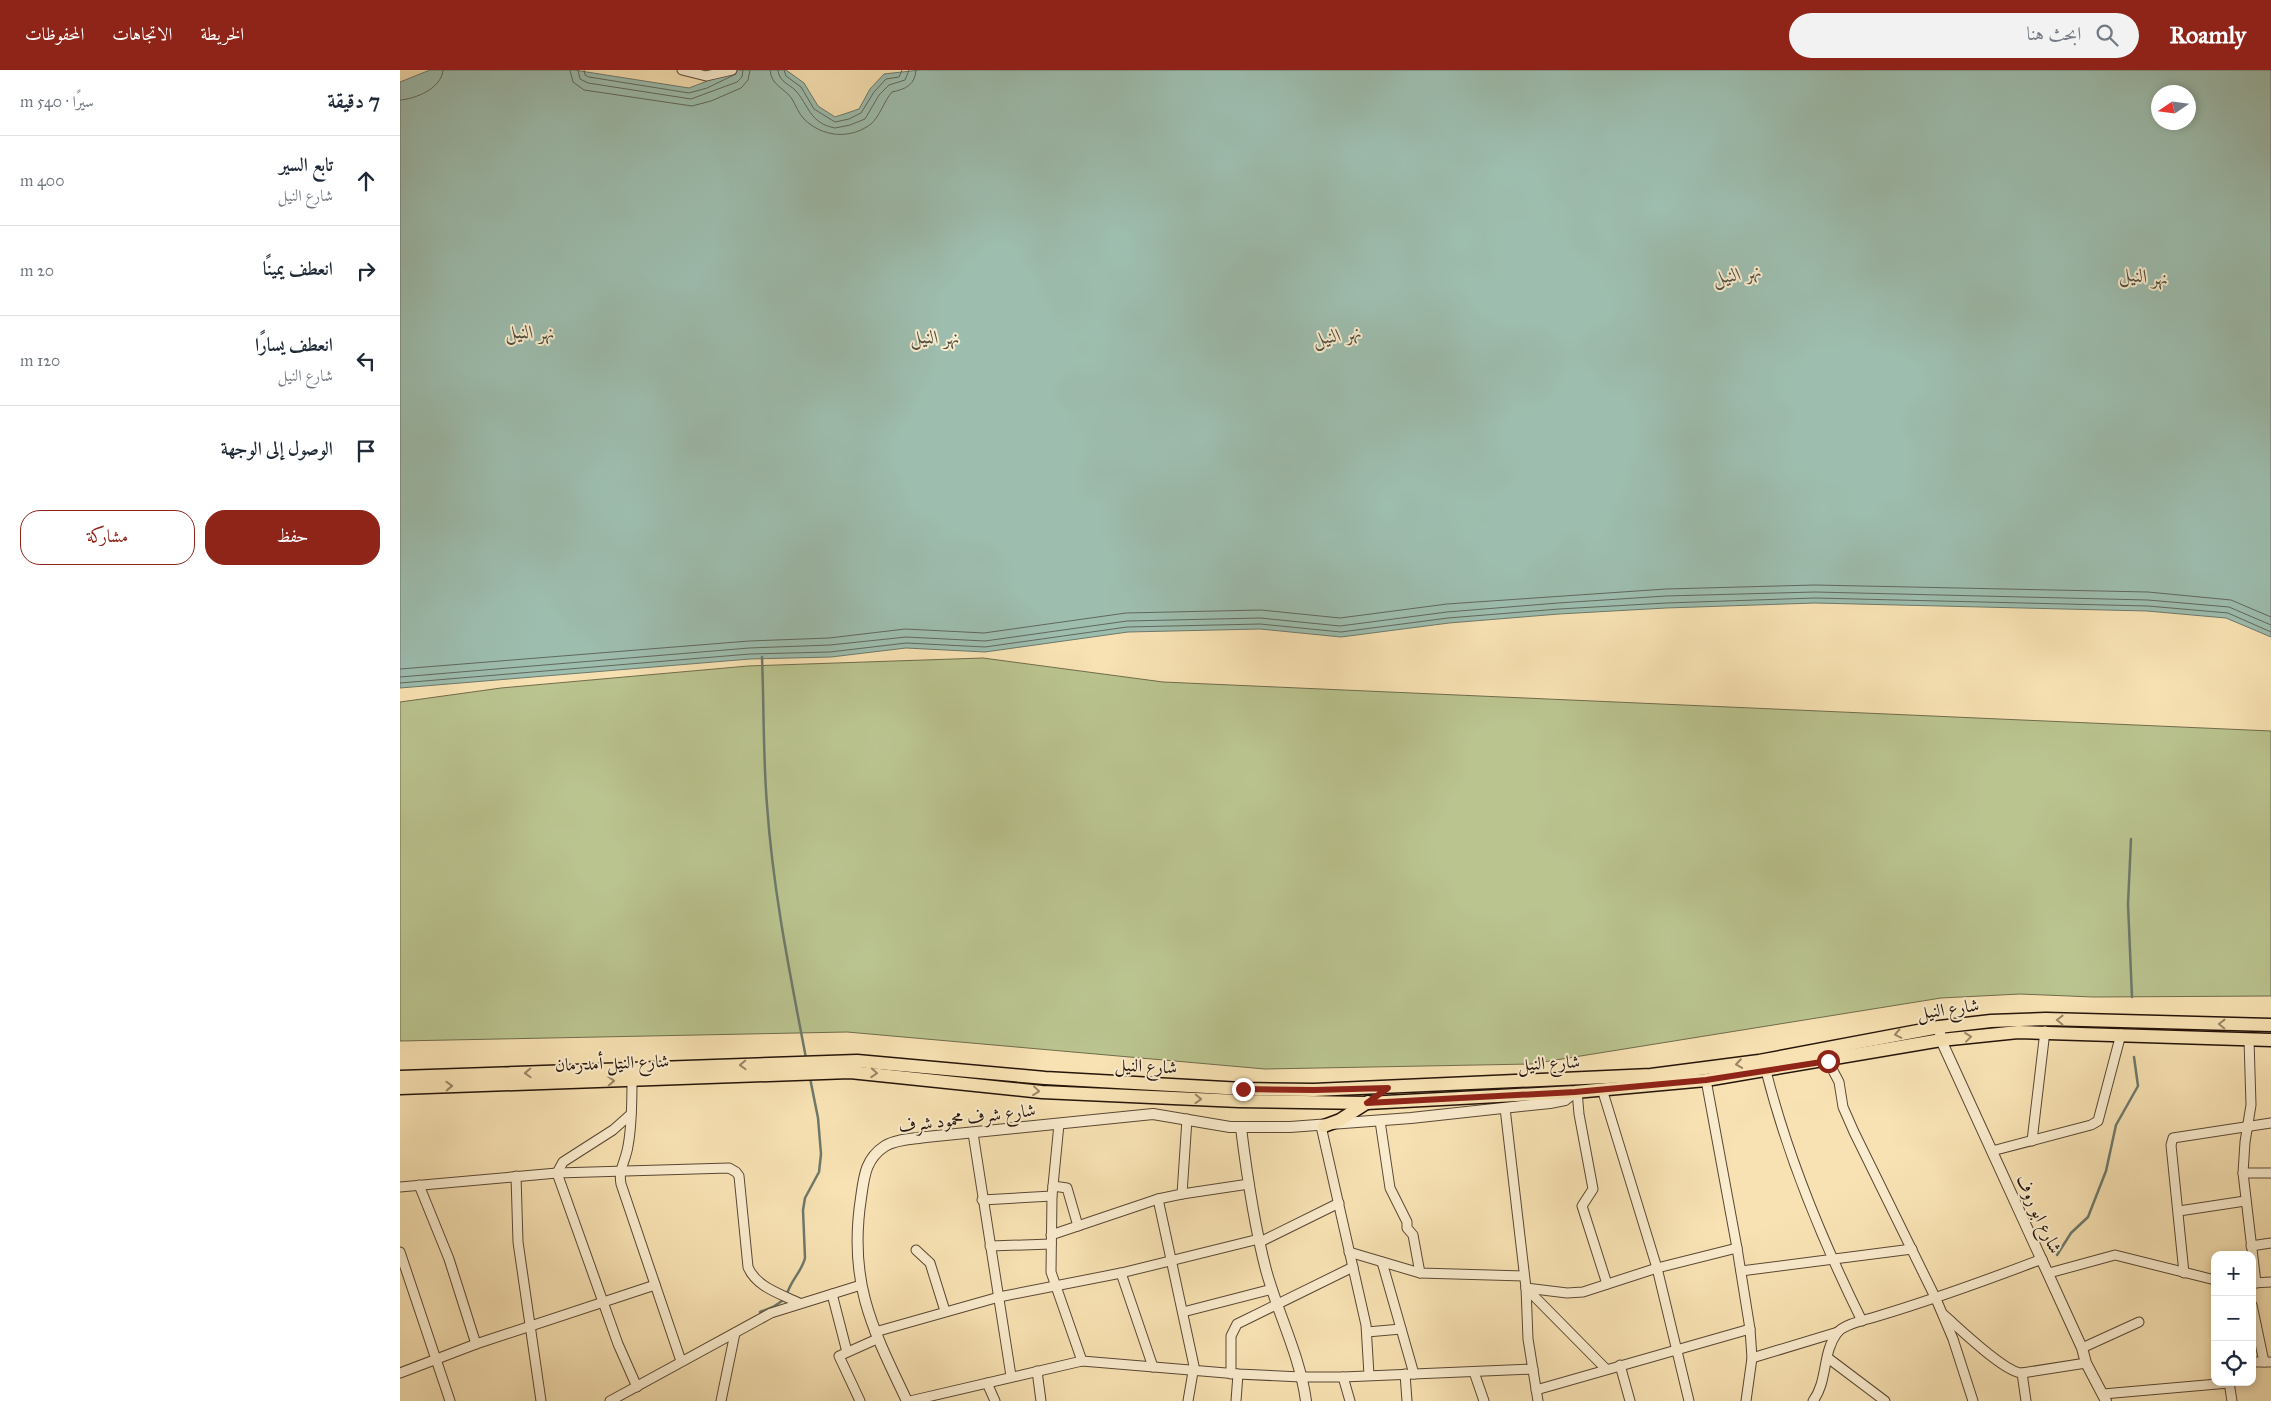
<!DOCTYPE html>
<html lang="ar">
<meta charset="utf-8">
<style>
:root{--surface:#fff;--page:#f2f2f3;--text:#1f2937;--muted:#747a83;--line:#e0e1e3;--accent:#8f2418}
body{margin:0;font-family:"IM FELL Great Primer",Amiri,serif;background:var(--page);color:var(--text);direction:rtl}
.controls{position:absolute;right:15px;bottom:15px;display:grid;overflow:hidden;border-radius:10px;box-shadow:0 2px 8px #0003}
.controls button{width:45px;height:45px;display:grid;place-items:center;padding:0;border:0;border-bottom:1px solid var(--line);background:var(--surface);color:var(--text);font:25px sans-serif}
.compass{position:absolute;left:1751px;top:15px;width:45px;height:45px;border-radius:50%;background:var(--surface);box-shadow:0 2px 8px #0003;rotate:257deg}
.stop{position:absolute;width:15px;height:15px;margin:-11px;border:4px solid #8f2418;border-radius:50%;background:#fff}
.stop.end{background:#8f2418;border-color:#fff;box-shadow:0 1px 5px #0008}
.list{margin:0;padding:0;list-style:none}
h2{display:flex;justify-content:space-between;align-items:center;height:65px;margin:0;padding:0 20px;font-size:21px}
h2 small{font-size:16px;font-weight:400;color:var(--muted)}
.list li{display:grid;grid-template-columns:32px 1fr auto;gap:15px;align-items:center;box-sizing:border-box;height:90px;padding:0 20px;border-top:1px solid var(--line)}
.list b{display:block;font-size:19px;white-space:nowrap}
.list p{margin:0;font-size:16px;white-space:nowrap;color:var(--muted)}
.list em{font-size:16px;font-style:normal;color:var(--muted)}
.actions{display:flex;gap:10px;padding:15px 20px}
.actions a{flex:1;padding:11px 0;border:1px solid var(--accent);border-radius:20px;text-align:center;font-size:18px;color:var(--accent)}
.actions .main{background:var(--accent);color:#fff}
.icon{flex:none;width:28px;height:28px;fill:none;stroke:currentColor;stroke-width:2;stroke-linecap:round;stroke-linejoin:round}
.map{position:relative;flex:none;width:1871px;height:1331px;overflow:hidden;direction:ltr}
header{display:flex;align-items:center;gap:30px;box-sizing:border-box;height:70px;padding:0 25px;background:var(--accent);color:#fff}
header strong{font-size:24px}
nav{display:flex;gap:28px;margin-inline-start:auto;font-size:18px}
.search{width:350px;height:45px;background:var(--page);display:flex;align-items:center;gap:12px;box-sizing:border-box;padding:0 18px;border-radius:28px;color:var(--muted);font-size:19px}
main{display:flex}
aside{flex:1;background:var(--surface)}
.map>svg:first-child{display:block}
.green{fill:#bac48f;stroke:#706c4c}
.water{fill:#9dbdae;stroke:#6d796c;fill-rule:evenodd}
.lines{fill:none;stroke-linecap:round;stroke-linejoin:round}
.shore{stroke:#61685c;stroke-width:1}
.stream{stroke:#6d796c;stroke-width:2.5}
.minor-casing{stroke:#5a4834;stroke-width:11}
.tertiary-casing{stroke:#5a4834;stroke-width:12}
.primary-casing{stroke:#25140a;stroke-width:15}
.minor{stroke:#faecce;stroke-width:9}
.tertiary{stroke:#faecce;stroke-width:10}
.primary{stroke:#f8e2b3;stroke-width:12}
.oneway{stroke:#998567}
.route{stroke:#8f2418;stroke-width:6}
.labels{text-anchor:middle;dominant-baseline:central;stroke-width:4;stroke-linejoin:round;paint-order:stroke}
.street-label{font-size:18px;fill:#25140a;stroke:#faecce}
.water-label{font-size:19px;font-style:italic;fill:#4f4f43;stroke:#faecce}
</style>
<header>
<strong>Roamly</strong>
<div class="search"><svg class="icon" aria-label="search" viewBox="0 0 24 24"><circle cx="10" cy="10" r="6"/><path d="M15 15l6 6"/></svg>ابحث هنا</div>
<nav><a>الخريطة</a><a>الاتجاهات</a><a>المحفوظات</a></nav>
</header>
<main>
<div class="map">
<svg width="1871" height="1331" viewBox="0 0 1871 1331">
<rect width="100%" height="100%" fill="#f8e2b3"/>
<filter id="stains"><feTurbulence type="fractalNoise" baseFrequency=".004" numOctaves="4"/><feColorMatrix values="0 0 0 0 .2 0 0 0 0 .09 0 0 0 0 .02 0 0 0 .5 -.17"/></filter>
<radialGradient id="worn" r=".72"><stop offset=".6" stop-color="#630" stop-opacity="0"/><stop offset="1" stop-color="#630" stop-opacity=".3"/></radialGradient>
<path class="green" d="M583 588 763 612 1871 661V926L1693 927 1620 924 1541 928 1131 994 865 999 447 962 0 971V632L101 618 348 596Z"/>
<path class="water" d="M30 0H174L289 18 336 0H386L404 13 418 36 435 47 459 39 470 19 484 4 520 0H1871V567L1826 548 1747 541 1415 533 1266 538 1159 544 1049 553 941 567 860 559 728 562 585 582 506 578 431 587 350 589 0 618V12ZM1758 22H1788V52H1758Z"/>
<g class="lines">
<g class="shore">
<path d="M170 0 173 12 184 20 292 36 311 31 341 18 348 10 350 0"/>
<path d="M178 0 180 9 188 13 291 29 337 12 342 7 343 0"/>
<path d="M184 0 185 5 189 7 289 23 307 18 336 4"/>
<path d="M370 0C371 16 385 18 392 29 396 36 399 44 404 49 422 67 450 70 471 54 480 46 484 31 492 22 506 19 515 15 516 0"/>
<path d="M378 0C379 12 388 13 395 20 409 35 409 53 435 58L450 55 465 49 479 25 489 15 505 10 509 0"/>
<path d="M384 0 386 6 401 17 414 39 435 52 449 49 461 43 474 22 486 9 499 7 502 0"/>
<path d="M0 30C16 29 42 18 43 0"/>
<path d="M0 599 349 571 429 568 505 559 584 563 726 543 861 540 940 548 1047 534 1266 519 1415 515 1748 522 1831 530 1871 547"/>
<path d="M0 607 349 578 430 575 506 567 585 571 727 551 860 548 940 556 1047 542 1158 533 1266 526 1415 522 1748 530 1829 537 1871 555"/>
<path d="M0 613 350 584 430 582 506 573 585 577 727 557 860 554 941 562 1048 548 1159 539 1266 533 1415 528 1748 536 1828 543 1871 562"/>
</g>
<g class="stream">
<path d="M362 587C364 636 363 686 367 735 373 821 390 904 406 988"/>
<path d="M1731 769 1728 834 1732 927"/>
<path d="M1657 1185 1671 1163 1688 1147 1706 1101 1716 1055 1738 1016 1734 987"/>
<path d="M387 1224C391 1210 402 1201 405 1188L403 1140 405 1128 419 1102 421 1084 418 1048 410 1008"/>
<path d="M360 1242 373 1237 385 1229"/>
</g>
<g class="minor-casing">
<g id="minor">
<path d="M282 0 306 6 332 0"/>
<path d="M1849 970 1851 1035 1845 1072 1843 1103 1856 1213"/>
<path d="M1428 991 1439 1012 1443 1037 1454 1062 1536 1229 1553 1269 1573 1331"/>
<path d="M1366 1001C1388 1088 1422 1170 1462 1251"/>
<path d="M232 1010C232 1032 232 1055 228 1076 226 1090 218 1100 221 1114L281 1291"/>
<path d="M1306 1010 1337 1178 1350 1259 1352 1288 1346 1331"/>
<path d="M1202 1019 1257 1198 1289 1331"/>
<path d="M1177 1021 1179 1044 1193 1119 1182 1136 1207 1214"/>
<path d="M1105 1038 1126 1218 1128 1269 1138 1331"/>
<path d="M231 1044 213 1060 163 1092 157 1103 218 1274 237 1317"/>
<path d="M787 1049 782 1124 758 1129 794 1296 788 1331"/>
<path d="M980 1051 990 1118 1007 1152V1158L1013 1165 1020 1203"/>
<path d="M659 1054 652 1126 651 1202 682 1291"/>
<path d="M921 1056 966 1255 969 1305"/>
<path d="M573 1063 611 1306"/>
<path d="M1632 1071 1645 961"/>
<path d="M1592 1081 1691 1055 1698 1051 1721 964"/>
<path d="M1843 1103H1871"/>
<path d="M116 1106 118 1172 141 1331"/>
<path d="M19 1115 49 1189 76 1274"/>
<path d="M653 1116 667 1118 678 1156"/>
<path d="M0 1117 157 1103 329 1098 336 1102 339 1106 348 1197C356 1217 381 1224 399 1233"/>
<path d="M782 1124 849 1114"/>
<path d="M582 1130 652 1126"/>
<path d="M1779 1141 1845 1131"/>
<path d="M651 1165 758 1129"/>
<path d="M860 1172 939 1133"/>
<path d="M590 1176 651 1174"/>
<path d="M1851 1176 1871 1173"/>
<path d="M516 1180 530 1193 545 1241"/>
<path d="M0 1182 50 1331"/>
<path d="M949 1182 1020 1203 1124 1206"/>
<path d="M982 1192 1014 1304"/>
<path d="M1341 1201 1512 1179"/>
<path d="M721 1203 753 1297"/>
<path d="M1649 1203 1715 1185 1815 1210"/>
<path d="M1784 1203 1771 1075 1773 1068 1871 1053"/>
<path d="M1852 1213 1871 1212"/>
<path d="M1126 1218 1167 1223 1183 1222 1257 1198 1337 1178"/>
<path d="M1126 1218 1206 1299"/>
<path d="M432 1224 447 1282"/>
<path d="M1852 1235 1864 1292"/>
<path d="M783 1242 872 1219"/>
<path d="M1544 1245C1559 1258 1605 1303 1622 1303L1686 1293"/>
<path d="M475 1262 599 1227 721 1203 859 1169"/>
<path d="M967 1262 1001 1259"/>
<path d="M1682 1278 1739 1252"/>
<path d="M1352 1288 1438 1262"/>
<path d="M1428 1288 1485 1331"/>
<path d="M1852 1292H1871"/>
<path d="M1220 1295 1230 1331"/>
<path d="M637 1301 641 1331"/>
<path d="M1074 1302 1084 1331"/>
<path d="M0 1303 76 1274 255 1215"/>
<path d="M1622 1303 1626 1331"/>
<path d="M831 1304V1266L837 1254 953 1197"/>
<path d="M1005 1304 1007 1331"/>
<path d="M943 1307 950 1331"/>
<path d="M1829 1312 1832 1331"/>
<path d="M587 1313 595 1331"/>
<path d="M1136 1320 1350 1259"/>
<path d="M1703 1324 1829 1313"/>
<path d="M210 1331 371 1243 461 1215"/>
<path d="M321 1331 335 1263"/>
<path d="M460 1331 439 1286 477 1269"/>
<path d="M510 1331 682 1291 838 1304 901 1307H943L1133 1299"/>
<path d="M836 1331 838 1304"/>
<path d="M1413 1331C1428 1311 1422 1283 1437 1263 1444 1254 1465 1250 1475 1247 1532 1230 1587 1210 1642 1189"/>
</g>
</g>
<g class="tertiary-casing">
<g id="tertiary">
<path d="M1540 963 1541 970 1682 1278 1686 1293 1706 1331"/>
<path d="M841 1058C847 1106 854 1154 866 1200 878 1244 900 1286 906 1331"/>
<path d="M507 1331C472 1258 448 1212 461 1128 464 1107 465 1089 485 1076 496 1069 513 1069 526 1067L753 1044 830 1057H890L1011 1048 1150 1033 1165 1030 1175 1022"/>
</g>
</g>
<g class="primary-casing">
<g id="primary">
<path d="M0 1007 457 991 645 1008 843 1019 914 1020 1251 1005 1359 991 1539 957 1591 951 1646 949 1871 955"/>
<path d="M0 1018 450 1002 642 1022 839 1031 967 1033 1175 1022 1306 1010 1541 970 1618 962 1871 970"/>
<path d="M924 1056 940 1050 968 1032"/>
</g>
</g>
<use href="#minor" class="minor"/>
<use href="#tertiary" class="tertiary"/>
<use href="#primary" class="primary"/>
</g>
<defs><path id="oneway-chevron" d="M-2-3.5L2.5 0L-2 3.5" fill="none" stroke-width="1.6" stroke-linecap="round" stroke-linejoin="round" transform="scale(1.25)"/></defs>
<g class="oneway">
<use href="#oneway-chevron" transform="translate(1660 950) rotate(-179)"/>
<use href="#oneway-chevron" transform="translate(1822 954) rotate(-179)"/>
<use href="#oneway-chevron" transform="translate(1498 964) rotate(169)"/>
<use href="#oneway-chevron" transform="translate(1568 967) rotate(-7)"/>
<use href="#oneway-chevron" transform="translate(1339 994) rotate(172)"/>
<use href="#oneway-chevron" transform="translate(343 995) rotate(178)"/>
<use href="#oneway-chevron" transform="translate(128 1003) rotate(178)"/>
<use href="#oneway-chevron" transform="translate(474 1003) rotate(4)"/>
<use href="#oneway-chevron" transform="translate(211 1011) rotate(-2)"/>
<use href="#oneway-chevron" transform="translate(49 1016) rotate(-2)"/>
<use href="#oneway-chevron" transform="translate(636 1021) rotate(6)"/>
<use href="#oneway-chevron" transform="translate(798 1029) rotate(2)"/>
</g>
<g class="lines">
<path class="route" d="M843 1019 914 1020 988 1018 967 1033 1175 1022 1306 1010 1428 991"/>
</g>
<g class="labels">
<g class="street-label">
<text transform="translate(1548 939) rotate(-8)">شارع النيل</text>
<text transform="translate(212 993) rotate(-2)">شارع النيل أمدرمان</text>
<text transform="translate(1149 993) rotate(-3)">شارع النيل</text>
<text transform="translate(746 996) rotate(3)">شارع النيل</text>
<text transform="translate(567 1048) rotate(-7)">شارع شرف محمود شرف</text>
<text transform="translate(1639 1144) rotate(65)">شارع ابو روف</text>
</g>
<g class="water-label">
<text transform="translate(1337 204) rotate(-9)">نهر النيل</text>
<text transform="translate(1744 206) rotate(6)">نهر النيل</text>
<text transform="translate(130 262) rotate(1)">نهر النيل</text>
<text transform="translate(937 265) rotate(-9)">نهر النيل</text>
<text transform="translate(535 267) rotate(1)">نهر النيل</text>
</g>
</g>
<rect width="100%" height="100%" filter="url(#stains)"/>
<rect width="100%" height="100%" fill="url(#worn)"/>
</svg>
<div class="controls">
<button>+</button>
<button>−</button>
<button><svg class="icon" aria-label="locate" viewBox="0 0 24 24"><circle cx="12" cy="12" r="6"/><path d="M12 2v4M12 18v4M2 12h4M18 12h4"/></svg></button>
</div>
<svg class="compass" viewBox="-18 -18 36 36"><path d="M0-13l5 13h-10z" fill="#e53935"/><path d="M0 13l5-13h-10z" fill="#747a83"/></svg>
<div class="stop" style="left:1428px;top:991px"></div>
<div class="stop end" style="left:843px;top:1019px"></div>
</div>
<aside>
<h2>7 دقيقة<small>سيرًا · 540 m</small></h2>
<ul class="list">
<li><svg class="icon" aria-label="ahead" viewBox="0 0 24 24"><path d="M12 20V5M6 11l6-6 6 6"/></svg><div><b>تابع السير</b><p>شارع النيل</p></div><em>400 m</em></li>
<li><svg class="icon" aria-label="right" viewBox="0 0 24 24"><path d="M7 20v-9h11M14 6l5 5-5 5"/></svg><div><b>انعطف يمينًا</b></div><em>20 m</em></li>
<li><svg class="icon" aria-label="left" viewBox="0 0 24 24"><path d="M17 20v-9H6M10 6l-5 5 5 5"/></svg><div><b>انعطف يسارًا</b><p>شارع النيل</p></div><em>120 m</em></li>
<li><svg class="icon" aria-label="arrive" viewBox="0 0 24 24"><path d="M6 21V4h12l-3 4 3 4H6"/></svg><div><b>الوصول إلى الوجهة</b></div></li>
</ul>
<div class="actions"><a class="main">حفظ</a><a>مشاركة</a></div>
</aside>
</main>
